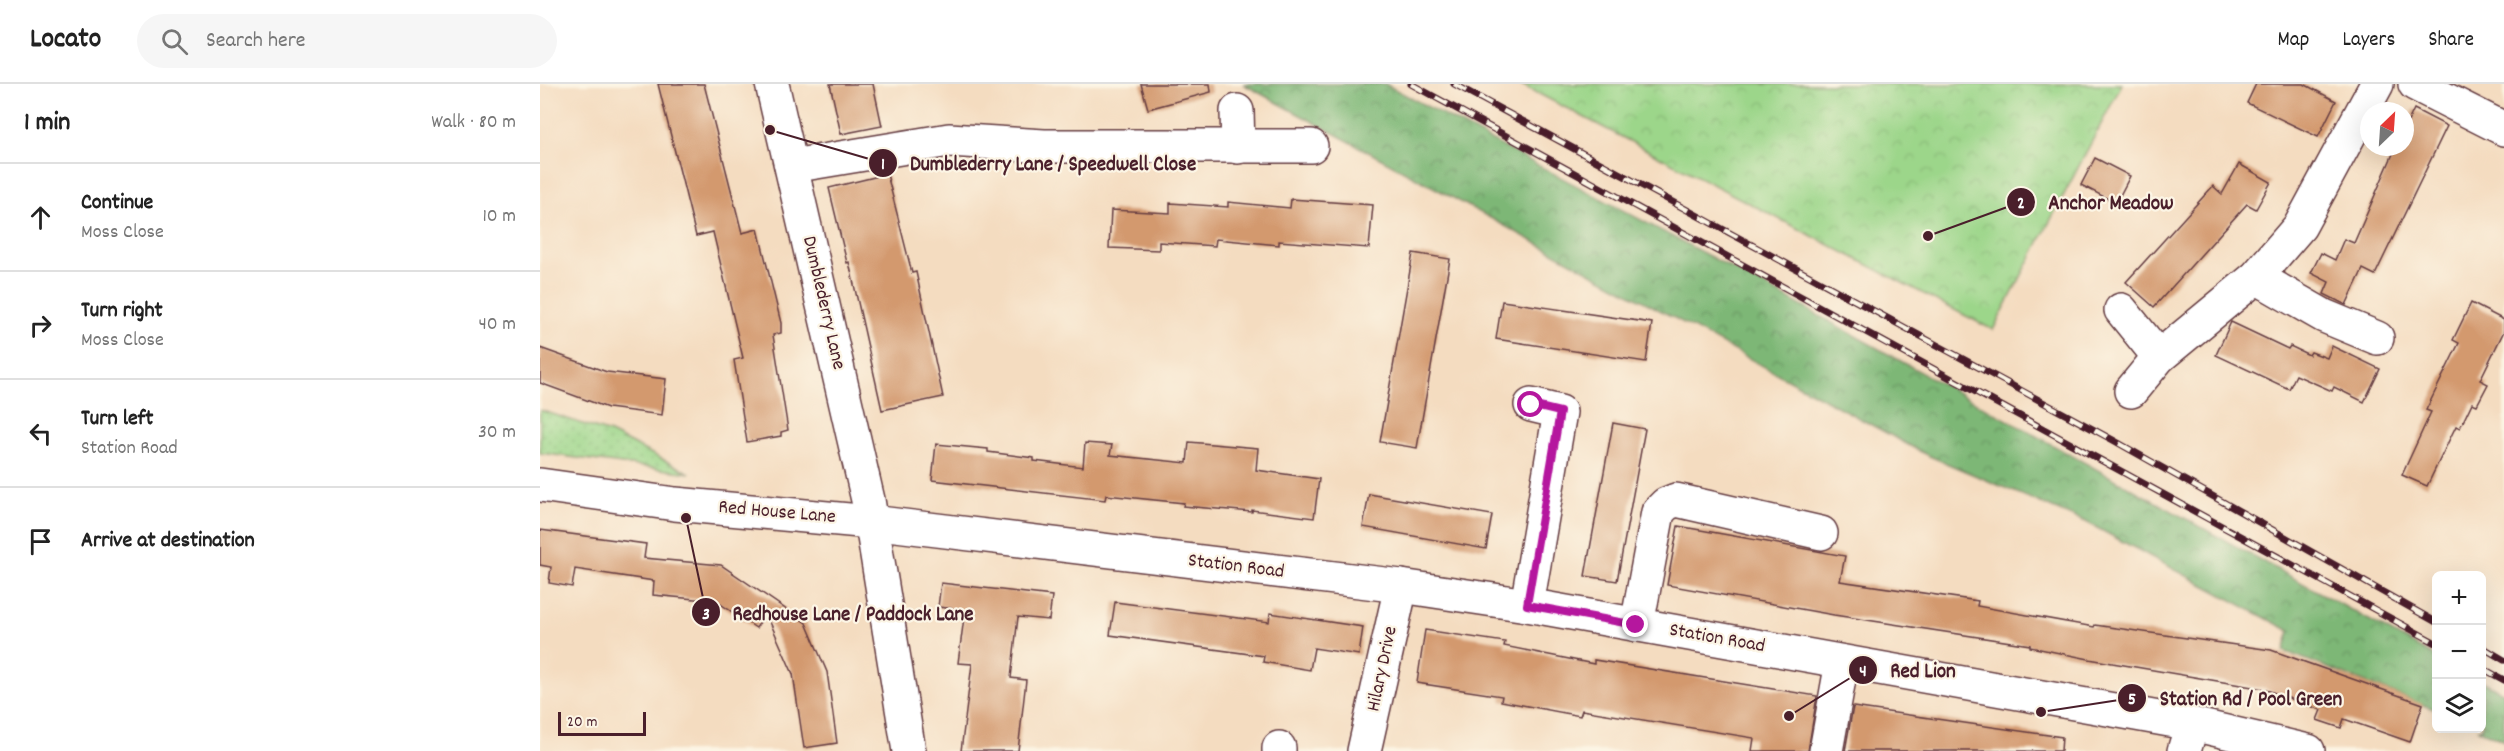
<!DOCTYPE html>
<meta charset="utf-8">
<style>
:root{--surface:#fff;--page:#f6f6f6;--text:#222;--muted:#767676;--line:#e0e0e0}
body{margin:0;font-family:Dekko,sans-serif;background:var(--page);color:var(--text)}
.controls{position:absolute;right:18px;bottom:18px;display:grid;overflow:hidden;border-radius:9px;box-shadow:0 6px 24px #0002}
.controls button{width:54px;height:54px;display:grid;place-items:center;padding:0;border:0;border-bottom:2px solid var(--line);background:var(--surface);color:var(--text);font:30px sans-serif}
.compass{position:absolute;left:1820px;top:18px;width:54px;height:54px;border-radius:50%;background:var(--surface);box-shadow:0 6px 24px #0002;rotate:25deg}
.scale{position:absolute;left:18px;bottom:15px;width:88px;box-sizing:border-box;padding-left:6px;border:3px solid #4a1f2b;border-top:0;font-size:16px;line-height:21px;white-space:nowrap;color:#4a1f2b;-webkit-text-stroke:4px #fcf5e5;paint-order:stroke}
.stop{position:absolute;width:18px;height:18px;margin:-14px;border:4px solid #b5179e;border-radius:50%;background:#fff}
.stop.end{background:#b5179e;border-color:#fff;box-shadow:0 2px 6px #0008}
.list{margin:0;padding:0;list-style:none}
h2{display:flex;justify-content:space-between;align-items:center;height:78px;margin:0;padding:0 24px;font-size:26px}
h2 small{font-size:20px;font-weight:400;color:var(--muted)}
.list li{display:grid;grid-template-columns:39px 1fr auto;gap:18px;align-items:center;box-sizing:border-box;height:108px;padding:0 24px;border-top:2px solid var(--line)}
.list b{display:block;font-size:22px;white-space:nowrap}
.list p{margin:0;font-size:20px;white-space:nowrap;color:var(--muted)}
.list em{font-size:20px;font-style:normal;color:var(--muted)}
.icon{flex:none;width:33px;height:33px;fill:none;stroke:currentColor;stroke-width:2;stroke-linecap:round;stroke-linejoin:round}
.map{position:relative;flex:none;width:1964px;height:667px;overflow:hidden}
header{display:flex;align-items:center;gap:36px;box-sizing:border-box;height:84px;padding:0 30px;background:var(--surface);border-bottom:2px solid var(--line)}
header strong{font-size:28px}
nav{display:flex;gap:33px;margin-inline-start:auto;font-size:21px}
.search{width:420px;height:54px;background:var(--page);display:flex;align-items:center;gap:15px;box-sizing:border-box;padding:0 21px;border-radius:33px;color:var(--muted);font-size:22px}
main{display:flex}
aside{flex:1;background:var(--surface)}
.map>svg:first-child{display:block}
.grass{fill:url(#grass-dots);stroke:#737a5a;stroke-width:1.5}
.forest{fill:url(#forest-crowns);stroke:#646b50;stroke-width:1.5}
.park{fill:url(#park-crowns);stroke:#737a5a;stroke-width:1.5}
.building{fill:#d3996e}
.lines{fill:none;stroke-linecap:round;stroke-linejoin:round}
.minor-casing{stroke:#643b41;stroke-width:36}
.minor{stroke:#fff;stroke-width:33}
.rail-casing{stroke:#4a1f2b;stroke-width:7}
.rail{stroke:#fcf5e5;stroke-width:4.5;stroke-dasharray:14;stroke-linecap:butt}
.route{stroke:#b5179e;stroke-width:8}
.labels{text-anchor:middle;dominant-baseline:central;stroke-width:4.5;stroke-linejoin:round;paint-order:stroke}
.street-label{font-size:20px;fill:#4a1f2b;stroke:#fcf5e5}
.leader{fill:none;stroke:#4a1f2b;stroke-width:2}
.callout-dot{fill:#4a1f2b;stroke:#fcf5e5;stroke-width:2}
.mark-label{font-size:18px;text-anchor:middle;font-weight:bold;fill:#fff}
.callout-label{font-size:21px;text-anchor:middle;font-weight:bold;fill:#4a1f2b;stroke:#fcf5e5;stroke-width:4.5;stroke-linejoin:round;paint-order:stroke}
</style>
<header>
<strong>Locato</strong>
<div class="search"><svg class="icon" aria-label="search" viewBox="0 0 24 24"><circle cx="10" cy="10" r="6"/><path d="M15 15l6 6"/></svg>Search here</div>
<nav><a>Map</a><a>Layers</a><a>Share</a></nav>
</header>
<main>
<aside>
<h2>1 min<small>Walk · 80 m</small></h2>
<ul class="list">
<li><svg class="icon" aria-label="ahead" viewBox="0 0 24 24"><path d="M12 20V5M6 11l6-6 6 6"/></svg><div><b>Continue</b><p>Moss Close</p></div><em>10 m</em></li>
<li><svg class="icon" aria-label="right" viewBox="0 0 24 24"><path d="M7 20v-9h11M14 6l5 5-5 5"/></svg><div><b>Turn right</b><p>Moss Close</p></div><em>40 m</em></li>
<li><svg class="icon" aria-label="left" viewBox="0 0 24 24"><path d="M17 20v-9H6M10 6l-5 5 5 5"/></svg><div><b>Turn left</b><p>Station Road</p></div><em>30 m</em></li>
<li><svg class="icon" aria-label="arrive" viewBox="0 0 24 24"><path d="M6 21V4h12l-3 4 3 4H6"/></svg><div><b>Arrive at destination</b></div></li>
</ul>
</aside>
<div class="map">
<svg width="1964" height="667" viewBox="0 0 1964 667">
<defs>
<pattern id="grass-dots" width="8" height="8" patternUnits="userSpaceOnUse" patternTransform="scale(1.5)"><rect width="8" height="8" fill="#9cd68a"/><path d="M2 2h.1M6 6h.1" fill="none" stroke="#88b777" stroke-width="1.8" stroke-linecap="round"/></pattern>
<pattern id="forest-crowns" width="20" height="18" patternUnits="userSpaceOnUse" patternTransform="scale(1.5)"><rect width="20" height="18" fill="#7db776"/><path d="M2 6a3 3 0 1 1 6 0M12 15a3 3 0 1 1 6 0" fill="none" stroke="#689461"/></pattern>
<pattern id="park-crowns" width="20" height="18" patternUnits="userSpaceOnUse" patternTransform="scale(1.5)"><rect width="20" height="18" fill="#9cd68a"/><path d="M2 6a3 3 0 1 1 6 0M12 15a3 3 0 1 1 6 0" fill="none" stroke="#88b777"/></pattern>
</defs>
<rect width="100%" height="100%" fill="#fcf5e5"/>
<filter id="ink" filterUnits="userSpaceOnUse"><feTurbulence type="fractalNoise" baseFrequency=".0167" numOctaves="2"/><feDisplacementMap in="SourceGraphic" scale="12" xChannelSelector="R" yChannelSelector="G"/><feConvolveMatrix kernelMatrix="1 2 1 2 8 2 1 2 1" color-interpolation-filters="sRGB"/></filter>
<filter id="wash" filterUnits="userSpaceOnUse"><feTurbulence type="fractalNoise" baseFrequency=".008" numOctaves="4" result="noise"/><feDisplacementMap in="SourceGraphic" scale="24" xChannelSelector="R" yChannelSelector="G"/><feGaussianBlur stdDeviation="1.35" result="paint"/><feColorMatrix in="noise" values="0 0 0 0 0 0 0 0 0 0 0 0 0 0 0 0 0 1.4 0 .05"/><feComposite in="paint" operator="in"/></filter>
<g filter="url(#wash)">
<rect width="100%" height="100%" fill="#f4dcc0"/>
<path class="grass" d="M0 326 70 349 150 389 0 369Z"/>
<g class="forest">
<path d="M703 0H845L1218 198 1896 573V626L1744 567 1750 547 1546 438 1387 371Z"/>
<path d="M1942 597 1964 609V657L1938 645 1942 644Z"/>
</g>
<path class="park" d="M980 0H1582L1453 246Z"/>
<g id="blocks">
<g class="building">
<path d="M118 0H164L202 149 218 145 241 239V249L233 251 248 346 241 348V352L207 358 194 276 203 274 173 148 156 152Z"/>
<path d="M290 0H333L342 42 301 50Z"/>
<path d="M601 0H670L671 8 608 25Z"/>
<path d="M1716 0H1764L1796 17 1778 53 1707 19Z"/>
<path d="M1874 25 1907 42 1835 191 1823 185 1806 221 1784 210 1789 198 1771 189 1781 169 1795 176 1804 155 1814 159 1856 63H1865V44Z"/>
<path d="M1555 74 1590 92 1576 119 1541 101Z"/>
<path d="M1699 80 1731 98 1716 125 1707 120 1614 223 1586 198 1673 102 1682 110Z"/>
<path d="M347 90 372 189 376 188 403 313 342 326 309 178 307 179 289 104Z"/>
<path d="M751 115 833 121 829 164 739 157V161L676 155 675 162 619 158V166L569 164 571 126 630 129V119L688 123V118L750 124Z"/>
<path d="M873 169 910 175 877 364 840 358Z"/>
<path d="M962 217 1112 239 1106 278 956 255Z"/>
<path d="M1931 219 1964 236V247L1940 296 1948 300 1937 321 1932 319 1920 344 1916 342 1887 402 1862 391 1891 328 1886 326 1919 259 1913 256Z"/>
<path d="M1691 238 1748 265 1750 262 1769 271 1771 268 1787 274 1792 262 1840 285 1824 318 1794 303 1792 307 1756 291 1749 305 1676 271Z"/>
<path d="M0 264 67 288 126 295 122 331 68 324 0 299Z"/>
<path d="M1073 339 1105 345 1077 497 1045 492Z"/>
<path d="M649 358 718 364 716 386 779 395 774 434 712 426V428L643 422 644 419 566 411 565 416 392 396 396 360 448 365V368L494 374V377L543 383 545 359 572 361 570 371 647 379Z"/>
<path d="M829 410 952 431 946 465 823 443Z"/>
<path d="M1138 442 1305 472 1300 497 1438 517 1437 522 1554 543 1555 541 1731 566 1883 620 1870 658 1804 635 1801 644 1777 636 1781 626 1724 605 1549 575 1490 563V561L1294 531 1127 501Z"/>
<path d="M0 446 106 460 104 474 181 481 266 539 287 588 297 659 264 664 253 590 226 529 216 544 176 517 113 511 114 497 35 485 32 503 9 499 11 483 0 481Z"/>
<path d="M401 499 512 512 509 536 478 533 471 594 486 596 478 667H421L432 580 418 579 425 526 398 523Z"/>
<path d="M575 518 729 538 730 529 823 543 819 571 774 564 770 586 723 578 724 572 570 551Z"/>
<path d="M885 546 965 558 964 562 1054 580V576L1277 612 1268 667H1212L1214 654 1042 626 1040 632 961 617 962 612 877 599Z"/>
<path d="M1313 623 1522 653 1521 667H1305Z"/>
</g>
</g>
</g>
<g filter="url(#ink)">
<use href="#blocks" fill-opacity="0" stroke="#643b41" stroke-width="1.5"/>
<g class="lines">
<g class="minor-casing">
<g id="minor">
<path d="M232 0 328 416 369 667"/>
<path d="M1875 0 1964 45"/>
<path d="M697 27 698 63"/>
<path d="M252 82 409 56 504 62H771"/>
<path d="M1716 193 1784 232 1837 254"/>
<path d="M1581 226 1619 273"/>
<path d="M1591 307 1619 273 1716 193 1760 142 1837 0"/>
<path d="M0 401 135 420 331 438 861 502 987 521 1652 640 1768 667"/>
<path d="M987 521 1020 328 991 321"/>
<path d="M1097 541 1118 428 1126 420 1136 416 1281 449"/>
<path d="M739 667V664"/>
<path d="M824 667 861 502"/>
<path d="M1286 667 1302 578"/>
<path d="M1644 667 1652 640"/>
</g>
</g>
<use href="#minor" class="minor"/>
<g class="rail-casing">
<g id="rail">
<path d="M871 0 1896 559"/>
<path d="M914 0 1573 356 1896 538"/>
<path d="M1942 563 1964 576"/>
<path d="M1942 584 1964 596"/>
</g>
</g>
<use href="#rail" class="rail"/>
</g>
</g>
<g class="lines" filter="url(#ink)">
<path class="route" d="M991 321 1020 328 987 521 1096 541"/>
</g>
<g class="labels">
<g class="street-label">
<text transform="translate(283 219) rotate(77)">Dumblederry Lane</text>
<text transform="translate(237 429) rotate(5)">Red House Lane</text>
<text transform="translate(696 483) rotate(7)">Station Road</text>
<text transform="translate(1177 555) rotate(10)">Station Road</text>
<text transform="translate(843 585) rotate(-78)">Hilary Drive</text>
</g>
</g>
<path class="leader" d="M230 46L343 79M1388 152L1481 118M146 434L166 528M1249 632L1323 586M1501 628L1592 614"/>
<g class="callout-dot">
<circle cx="230" cy="46" r="6"/>
<circle cx="1388" cy="152" r="6"/>
<circle cx="146" cy="434" r="6"/>
<circle cx="1249" cy="632" r="6"/>
<circle cx="1501" cy="628" r="6"/>
<circle cx="343" cy="79" r="15"/>
<circle cx="1481" cy="118" r="15"/>
<circle cx="166" cy="528" r="15"/>
<circle cx="1323" cy="586" r="15"/>
<circle cx="1592" cy="614" r="15"/>
</g>
<g class="mark-label">
<text x="343" y="85">1</text>
<text x="1481" y="124">2</text>
<text x="166" y="535">3</text>
<text x="1323" y="592">4</text>
<text x="1592" y="620">5</text>
</g>
<g class="callout-label">
<text x="513" y="86">Dumblederry Lane / Speedwell Close</text>
<text x="1571" y="125">Anchor Meadow</text>
<text x="313" y="536">Redhouse Lane / Paddock Lane</text>
<text x="1383" y="593">Red Lion</text>
<text x="1711" y="621">Station Rd / Pool Green</text>
</g>
</svg>
<div class="controls">
<button>+</button>
<button>−</button>
<button><svg class="icon" aria-label="layers" viewBox="0 0 24 24"><path d="M12 4l9 5-9 5-9-5zM3 14l9 5 9-5"/></svg></button>
</div>
<svg class="compass" viewBox="-18 -18 36 36"><path d="M0-13l5 13h-10z" fill="#e53935"/><path d="M0 13l5-13h-10z" fill="#767676"/></svg>
<div class="scale">20 m</div>
<div class="stop" style="left:991px;top:321px"></div>
<div class="stop end" style="left:1096px;top:541px"></div>
</div>
</main>
